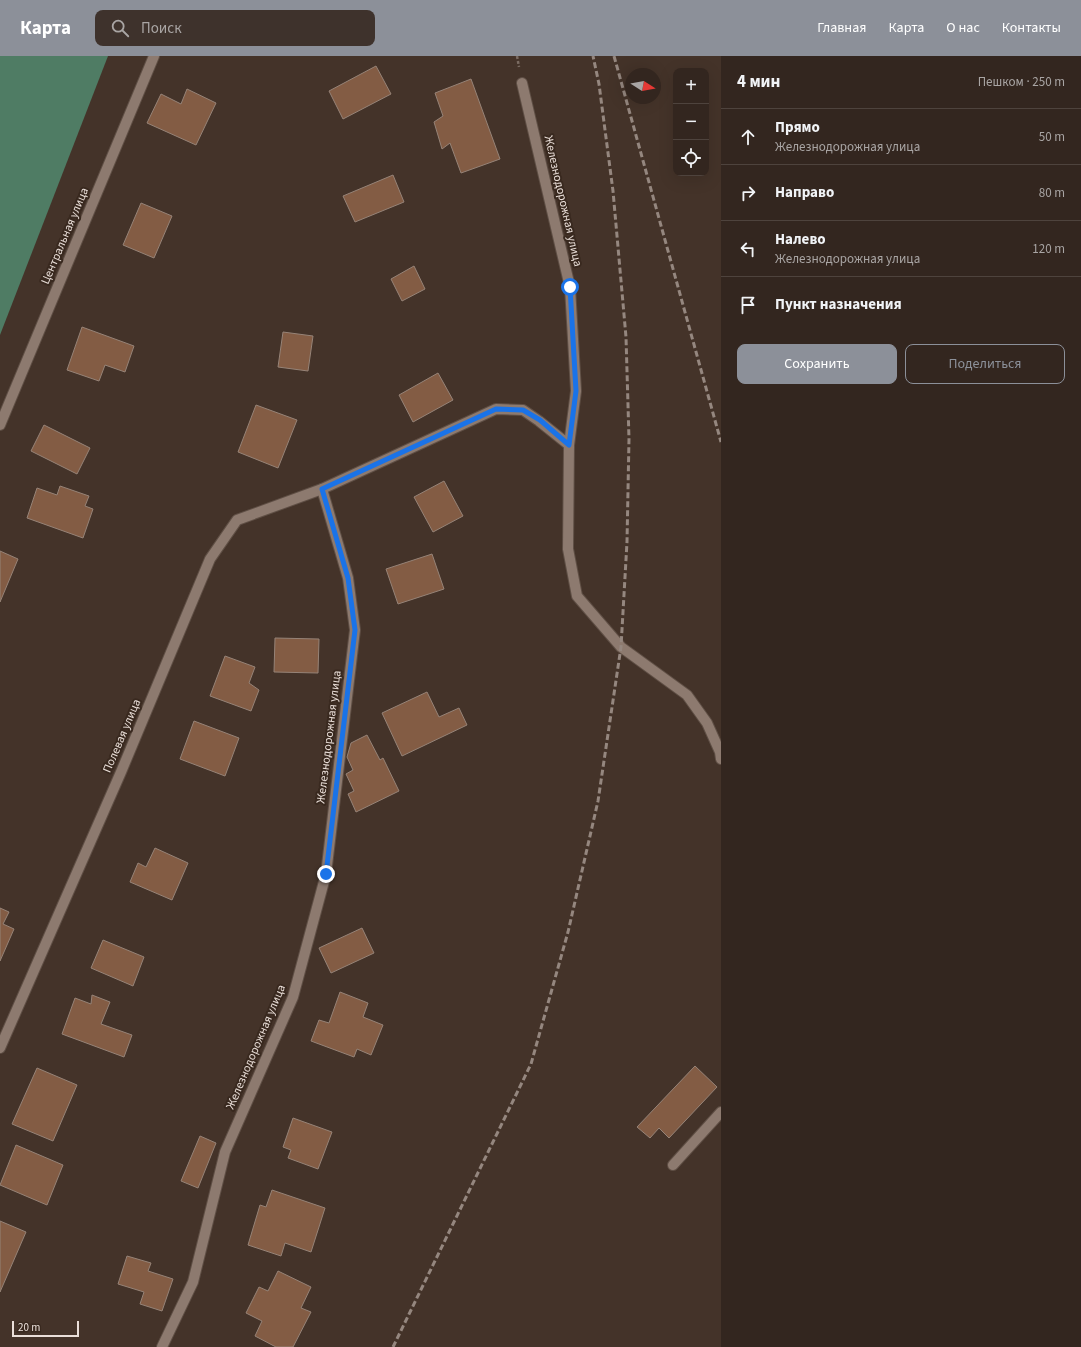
<!DOCTYPE html>
<html lang="ru">
<meta charset="utf-8">
<style>
:root{--surface:#33261f;--page:#3e322c;--text:#f1f3f6;--muted:#a9a5a4;--line:#4e433d;--accent:#8c9099}
body{margin:0;font-family:"Source Sans 3",sans-serif;background:var(--page);color:var(--text)}
.controls{position:absolute;right:12px;top:12px;display:grid;overflow:hidden;border-radius:8px;box-shadow:0 4px 16px #0002}
.controls button{width:36px;height:36px;display:grid;place-items:center;padding:0;border:0;border-bottom:1px solid var(--line);background:var(--surface);color:var(--text);font:20px sans-serif}
.compass{position:absolute;left:625px;top:12px;width:36px;height:36px;border-radius:50%;background:var(--surface);box-shadow:0 4px 16px #0002;rotate:101deg}
.scale{position:absolute;left:12px;bottom:10px;width:67px;box-sizing:border-box;padding-left:4px;border:2px solid #eadfd9;border-top:0;font-size:11px;line-height:14px;white-space:nowrap;color:#eadfd9;-webkit-text-stroke:3px #39291f;paint-order:stroke}
.stop{position:absolute;width:12px;height:12px;margin:-9px;border:3px solid #1a73e8;border-radius:50%;background:#fff}
.stop.end{background:#1a73e8;border-color:#fff;box-shadow:0 1px 4px #0008}
.list{margin:0;padding:0;list-style:none}
h2{display:flex;justify-content:space-between;align-items:center;height:52px;margin:0;padding:0 16px;font-size:17px}
h2 small{font-size:13px;font-weight:400;color:var(--muted)}
.list li{display:grid;grid-template-columns:26px 1fr auto;gap:12px;align-items:center;box-sizing:border-box;height:56px;padding:0 16px;border-top:1px solid var(--line)}
.list b{display:block;font-size:15px;white-space:nowrap}
.list p{margin:0;font-size:13px;white-space:nowrap;color:var(--muted)}
.list em{font-size:13px;font-style:normal;color:var(--muted)}
.actions{display:flex;gap:8px;padding:12px 16px}
.actions a{flex:1;padding:9px 0;border:1px solid var(--accent);border-radius:8px;text-align:center;font-size:14px;color:var(--accent)}
.actions .main{background:var(--accent);color:#fff}
.icon{flex:none;width:22px;height:22px;fill:none;stroke:currentColor;stroke-width:2;stroke-linecap:round;stroke-linejoin:round}
.map{position:relative;flex:none;width:721px;height:1291px;overflow:hidden}
header{display:flex;align-items:center;gap:24px;box-sizing:border-box;height:56px;padding:0 20px;background:var(--accent);color:#fff}
header strong{font-size:19px}
nav{display:flex;gap:22px;margin-inline-start:auto;font-size:14px}
.search{width:280px;height:36px;background:var(--page);display:flex;align-items:center;gap:10px;box-sizing:border-box;padding:0 14px;border-radius:8px;color:var(--muted);font-size:15px}
main{display:flex}
aside{flex:1;background:var(--surface)}
.map>svg:first-child{display:block}
.forest{fill:#4f7c64}
.building{fill:#835c44;stroke:#968377}
.lines{fill:none;stroke-linecap:round;stroke-linejoin:round}
.minor-casing{stroke:#5f4f45;stroke-width:12}
.path{stroke:#7b6c63;stroke-width:2.5;stroke-dasharray:3 2;stroke-linecap:butt}
.minor{stroke:#8d7a6f;stroke-width:10}
.rail{stroke:#95877f;stroke-width:3;stroke-dasharray:6 3;stroke-linecap:butt}
.route{stroke:#1a73e8;stroke-width:5}
.labels{text-anchor:middle;dominant-baseline:central;stroke-width:4;stroke-linejoin:round;paint-order:stroke}
.street-label{font-size:12px;fill:#eadfd9;stroke:#39291f}
</style>
<header>
<strong>Карта</strong>
<div class="search"><svg class="icon" aria-label="search" viewBox="0 0 24 24"><circle cx="10" cy="10" r="6"/><path d="M15 15l6 6"/></svg>Поиск</div>
<nav><a>Главная</a><a>Карта</a><a>О нас</a><a>Контакты</a></nav>
</header>
<main>
<div class="map">
<svg width="721" height="1291" viewBox="0 0 721 1291">
<rect width="100%" height="100%" fill="#443329"/>
<path class="forest" d="M0 0H108L0 279Z"/>
<g class="building">
<path d="M376 10 391 38 343 63 329 35Z"/>
<path d="M471 23 500 103 461 117 450 87 442 93 434 66 443 60 435 37Z"/>
<path d="M187 33 216 47 196 89 147 67 161 38 181 48Z"/>
<path d="M393 119 404 146 355 166 343 140Z"/>
<path d="M141 147 172 160 154 202 123 189Z"/>
<path d="M414 210 425 233 402 245 391 223Z"/>
<path d="M82 271 134 290 125 316 105 309 99 325 67 314Z"/>
<path d="M283 276 313 280 308 315 278 311Z"/>
<path d="M438 317 453 344 413 366 399 339Z"/>
<path d="M256 349 297 364 278 412 238 396Z"/>
<path d="M44 369 90 392 77 418 31 395Z"/>
<path d="M444 425 463 460 433 476 414 441Z"/>
<path d="M60 430 89 440 85 450 93 453 83 482 27 462 37 432 57 439Z"/>
<path d="M0 495 18 503 0 546Z"/>
<path d="M432 498 444 533 398 548 386 513Z"/>
<path d="M275 582 319 583 318 617 274 616Z"/>
<path d="M225 600 255 611 249 627 259 634 251 655 210 640Z"/>
<path d="M427 636 439 661 459 652 467 669 402 700 382 657Z"/>
<path d="M194 665 239 682 225 720 180 703Z"/>
<path d="M367 679 380 704 383 702 399 735 356 756 348 738 354 735 346 718 353 714 347 701 351 687Z"/>
<path d="M155 792 188 807 172 844 130 826 138 807 146 811Z"/>
<path d="M0 852 9 856 3 868 14 873 0 905Z"/>
<path d="M362 872 374 897 331 917 319 892Z"/>
<path d="M103 884 144 901 133 930 91 912Z"/>
<path d="M340 936 368 947 363 961 383 969 371 999 357 993 354 1001 311 985 319 964 329 967Z"/>
<path d="M92 939 110 946 101 968 132 979 124 1001 62 978 75 942 91 948Z"/>
<path d="M695 1010 717 1031 669 1082 659 1072 650 1082 637 1071Z"/>
<path d="M37 1012 77 1029 53 1085 12 1068Z"/>
<path d="M293 1062 332 1076 318 1113 288 1102 291 1094 283 1091Z"/>
<path d="M200 1080 216 1087 198 1132 181 1125Z"/>
<path d="M16 1089 63 1109 47 1149 0 1129Z"/>
<path d="M272 1134 325 1152 311 1196 285 1187 281 1200 248 1189 260 1149 266 1151Z"/>
<path d="M0 1165 26 1176 0 1236Z"/>
<path d="M127 1200 151 1207 148 1215 173 1223 162 1255 140 1248 144 1236 118 1228Z"/>
<path d="M278 1215 311 1231 301 1252 311 1256 293 1291H276L255 1280 262 1265 246 1257 259 1231 268 1235Z"/>
</g>
<g class="lines">
<g class="minor-casing">
<g id="minor">
<path d="M522 27 570 231 576 335 569 389"/>
<path d="M0 369 154 0"/>
<path d="M0 992 121 716 210 503 237 464 322 433 496 353 523 354 539 365 569 389 568 493 577 540 621 591 687 639 707 667 720 696 721 703"/>
<path d="M673 1109 721 1056"/>
<path d="M162 1291 193 1226 225 1096 293 941 326 818 355 574 348 522 322 433"/>
</g>
</g>
<path class="path" d="M517 0 519 11"/>
<use href="#minor" class="minor"/>
<g class="rail">
<path d="M614 0 721 386"/>
<path d="M393 1291 531 1008 568 876 598 745 621 591 627 486 629 383 626 281 613 135 599 28 593 0"/>
</g>
</g>
<g class="lines">
<path class="route" d="M326 818 355 574 348 522 322 433 496 353 523 354 540 364 569 389 576 335 570 231"/>
</g>
<g class="labels">
<g class="street-label">
<text transform="translate(563 145) rotate(77)">Железнодорожная улица</text>
<text transform="translate(65 180) rotate(-67)">Центральная улица</text>
<text transform="translate(122 680) rotate(-67)">Полевая улица</text>
<text transform="translate(329 681) rotate(-83)">Железнодорожная улица</text>
<text transform="translate(256 991) rotate(-67)">Железнодорожная улица</text>
</g>
</g>
</svg>
<div class="controls">
<button>+</button>
<button>−</button>
<button><svg class="icon" aria-label="locate" viewBox="0 0 24 24"><circle cx="12" cy="12" r="6"/><path d="M12 2v4M12 18v4M2 12h4M18 12h4"/></svg></button>
</div>
<svg class="compass" viewBox="-18 -18 36 36"><path d="M0-13l5 13h-10z" fill="#e53935"/><path d="M0 13l5-13h-10z" fill="#a9a5a4"/></svg>
<div class="scale">20 m</div>
<div class="stop" style="left:570px;top:231px"></div>
<div class="stop end" style="left:326px;top:818px"></div>
</div>
<aside>
<h2>4 мин<small>Пешком · 250 m</small></h2>
<ul class="list">
<li><svg class="icon" aria-label="ahead" viewBox="0 0 24 24"><path d="M12 20V5M6 11l6-6 6 6"/></svg><div><b>Прямо</b><p>Железнодорожная улица</p></div><em>50 m</em></li>
<li><svg class="icon" aria-label="right" viewBox="0 0 24 24"><path d="M7 20v-9h11M14 6l5 5-5 5"/></svg><div><b>Направо</b></div><em>80 m</em></li>
<li><svg class="icon" aria-label="left" viewBox="0 0 24 24"><path d="M17 20v-9H6M10 6l-5 5 5 5"/></svg><div><b>Налево</b><p>Железнодорожная улица</p></div><em>120 m</em></li>
<li><svg class="icon" aria-label="arrive" viewBox="0 0 24 24"><path d="M6 21V4h12l-3 4 3 4H6"/></svg><div><b>Пункт назначения</b></div></li>
</ul>
<div class="actions"><a class="main">Сохранить</a><a>Поделиться</a></div>
</aside>
</main>
